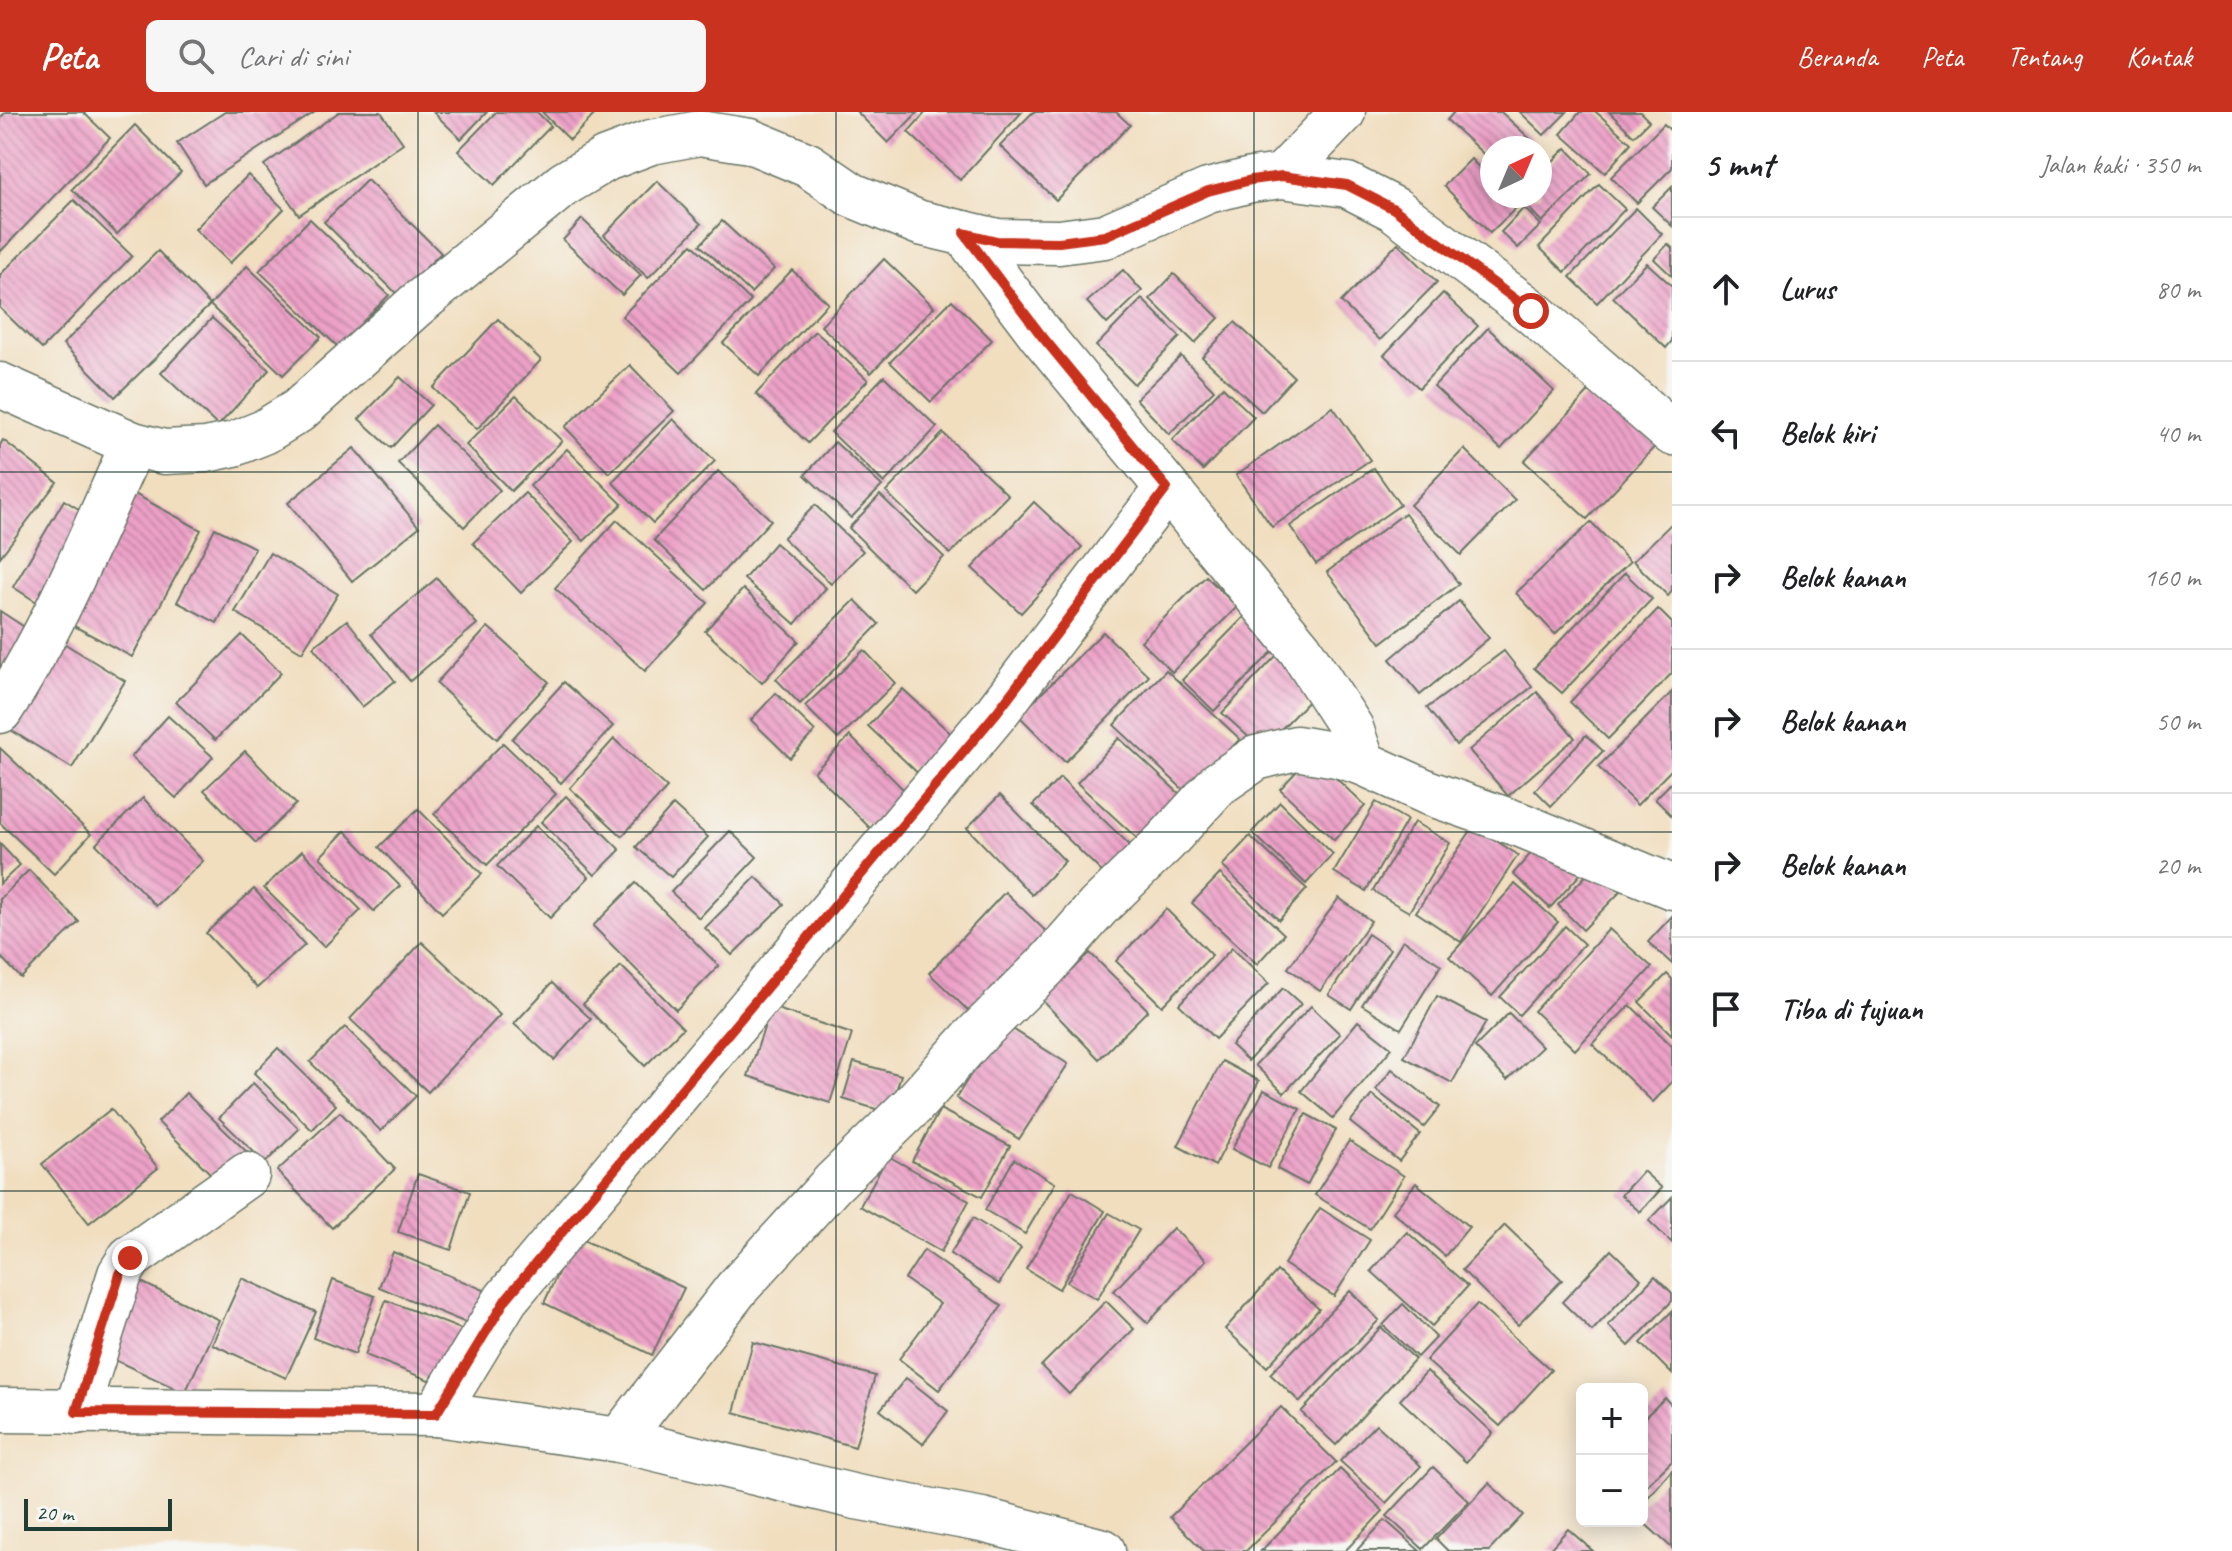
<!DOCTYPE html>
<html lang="id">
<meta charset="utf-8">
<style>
:root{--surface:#fff;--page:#f6f6f6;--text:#202124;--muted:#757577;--line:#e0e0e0;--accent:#c8321e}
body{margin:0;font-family:Caveat,sans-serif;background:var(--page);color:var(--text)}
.controls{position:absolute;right:24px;bottom:24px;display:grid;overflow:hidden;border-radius:12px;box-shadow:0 4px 20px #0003}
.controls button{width:72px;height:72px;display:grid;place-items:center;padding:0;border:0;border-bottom:2px solid var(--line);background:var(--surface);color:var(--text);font:40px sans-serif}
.compass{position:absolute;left:1480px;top:24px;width:72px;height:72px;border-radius:50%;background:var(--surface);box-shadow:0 4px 20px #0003;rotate:44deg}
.scale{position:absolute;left:24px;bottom:20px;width:148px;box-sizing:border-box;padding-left:8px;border:4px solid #1f3d34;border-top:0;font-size:22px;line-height:28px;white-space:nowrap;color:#1f3d34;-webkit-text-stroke:6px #f6f6f2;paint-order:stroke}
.stop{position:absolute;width:24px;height:24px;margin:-18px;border:6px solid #c8321e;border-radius:50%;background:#fff}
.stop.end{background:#c8321e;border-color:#fff;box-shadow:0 2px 8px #0008}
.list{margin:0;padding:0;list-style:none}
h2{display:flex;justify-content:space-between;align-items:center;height:104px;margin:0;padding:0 32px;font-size:34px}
h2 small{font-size:26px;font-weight:400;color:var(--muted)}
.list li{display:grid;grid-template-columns:52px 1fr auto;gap:24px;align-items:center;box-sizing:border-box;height:144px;padding:0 32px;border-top:2px solid var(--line)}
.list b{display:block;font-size:30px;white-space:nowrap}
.list em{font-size:26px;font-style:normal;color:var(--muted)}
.icon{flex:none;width:44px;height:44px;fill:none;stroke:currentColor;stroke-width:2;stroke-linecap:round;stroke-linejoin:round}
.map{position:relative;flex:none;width:1672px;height:1439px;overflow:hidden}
header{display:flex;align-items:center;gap:48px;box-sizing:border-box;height:112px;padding:0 40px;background:var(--accent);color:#fff}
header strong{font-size:38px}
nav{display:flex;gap:44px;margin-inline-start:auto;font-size:28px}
.search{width:560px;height:72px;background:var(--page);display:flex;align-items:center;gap:20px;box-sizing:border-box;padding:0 28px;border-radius:12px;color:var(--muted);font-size:30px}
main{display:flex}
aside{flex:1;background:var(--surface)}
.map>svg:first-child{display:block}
.building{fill:url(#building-back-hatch)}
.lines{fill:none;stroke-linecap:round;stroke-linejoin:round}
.minor-casing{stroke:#687565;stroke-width:47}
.minor{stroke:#fff;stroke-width:44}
.route{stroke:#c8321e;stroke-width:10}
.grid{fill:none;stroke:#1f3d34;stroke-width:2;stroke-opacity:0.55}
</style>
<header>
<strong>Peta</strong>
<div class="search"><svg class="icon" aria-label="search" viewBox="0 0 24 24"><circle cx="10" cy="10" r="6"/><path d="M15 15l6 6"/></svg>Cari di sini</div>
<nav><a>Beranda</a><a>Peta</a><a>Tentang</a><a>Kontak</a></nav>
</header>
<main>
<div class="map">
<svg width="1672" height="1439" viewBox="0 0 1672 1439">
<defs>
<pattern id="building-back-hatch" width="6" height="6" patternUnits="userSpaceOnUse" patternTransform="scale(2)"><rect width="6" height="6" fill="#eda0c7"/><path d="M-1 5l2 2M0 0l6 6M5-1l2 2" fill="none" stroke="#bf84a2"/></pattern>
</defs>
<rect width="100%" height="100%" fill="#f6f6f2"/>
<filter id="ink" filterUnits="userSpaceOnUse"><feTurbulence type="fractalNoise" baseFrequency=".0125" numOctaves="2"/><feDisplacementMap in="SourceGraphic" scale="16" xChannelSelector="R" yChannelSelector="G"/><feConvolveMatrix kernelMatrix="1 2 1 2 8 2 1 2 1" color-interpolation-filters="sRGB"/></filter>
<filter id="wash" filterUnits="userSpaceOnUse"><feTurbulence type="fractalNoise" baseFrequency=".006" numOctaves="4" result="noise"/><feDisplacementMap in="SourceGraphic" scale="32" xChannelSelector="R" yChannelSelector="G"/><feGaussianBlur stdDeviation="1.8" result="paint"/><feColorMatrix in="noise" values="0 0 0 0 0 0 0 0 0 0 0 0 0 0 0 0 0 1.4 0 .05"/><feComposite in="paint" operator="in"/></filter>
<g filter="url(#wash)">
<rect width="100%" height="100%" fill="#f1debf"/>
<g id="blocks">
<g class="building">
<path d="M6 0H83L110 26 0 140V6Z"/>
<path d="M225 0H315L204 72 177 31Z"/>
<path d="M339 0H381L403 31 299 103 264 53Z"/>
<path d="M433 0H487L461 27Z"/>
<path d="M496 0H537L551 14 494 73 458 39Z"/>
<path d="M542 0H597L570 28Z"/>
<path d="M857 0H918L888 31Z"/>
<path d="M926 0H1022L960 68 908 20Z"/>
<path d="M1033 0H1116L1130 13 1056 88 1000 34Z"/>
<path d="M1454 0H1501L1540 36H1492V50L1447 8Z"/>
<path d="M1520 0H1567L1544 23Z"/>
<path d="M1580 0H1596L1631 31 1605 61 1561 22Z"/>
<path d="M1609 0H1640L1649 9 1634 24Z"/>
<path d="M1664 12 1672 20V56L1637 91 1611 65Z"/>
<path d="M135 13 181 60 117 122 72 77Z"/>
<path d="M1566 36 1591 62 1542 110 1517 84H1540V62Z"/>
<path d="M1471 47 1492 69V84H1507L1517 95 1490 121 1444 74Z"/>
<path d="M248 63 284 97 230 151 195 117Z"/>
<path d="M367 68 441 141 398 183 324 110Z"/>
<path d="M657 69 701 112 648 166 604 123Z"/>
<path d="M1599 72 1625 97 1565 160 1539 135Z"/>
<path d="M1672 75V114L1652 95Z"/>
<path d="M74 88 132 144 42 237 0 196V163Z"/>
<path d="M1524 96 1541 113 1518 136 1501 120Z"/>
<path d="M1636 96 1662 122 1597 191 1570 165Z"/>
<path d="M310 107 389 183 338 235 259 159Z"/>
<path d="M582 107 641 163 622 183 563 128Z"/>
<path d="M722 109 774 157 751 181 700 133Z"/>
<path d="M1398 131 1437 170 1380 228 1341 190Z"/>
<path d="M692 132 751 189 681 261 622 204Z"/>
<path d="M1668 132 1672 136V164L1654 147Z"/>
<path d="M158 139 210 193 247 154 321 225 283 263 210 193 115 285 63 232Z"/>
<path d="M884 147 934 195 871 261 821 214Z"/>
<path d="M1647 151 1672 174V229L1666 236 1613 185Z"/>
<path d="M792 158 828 191 759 264 723 231Z"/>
<path d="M1123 158 1142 179 1107 212 1087 190Z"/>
<path d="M1174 162 1219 206 1195 231 1150 187Z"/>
<path d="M1443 181 1478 214 1419 276 1384 243Z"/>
<path d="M1142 187 1180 225 1134 272 1096 234Z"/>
<path d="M952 188 992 228 931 290 890 250Z"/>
<path d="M212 206 269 258 218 314 161 261Z"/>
<path d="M498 207 541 248 477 317 433 276Z"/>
<path d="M1235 210 1294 265 1262 300 1202 245Z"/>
<path d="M1488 216 1554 279 1501 337 1434 274Z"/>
<path d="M815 219 868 268 808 331 756 282Z"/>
<path d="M1181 244 1214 278 1169 322 1136 287Z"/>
<path d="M630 253 674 299 609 361 565 315Z"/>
<path d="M884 264 937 315 884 371 831 320Z"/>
<path d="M400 265 431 293 391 336 359 307Z"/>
<path d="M1598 270 1660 329 1587 407 1524 349Z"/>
<path d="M1223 275 1254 305 1203 358 1172 328Z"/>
<path d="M516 284 562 329 511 379 466 333Z"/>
<path d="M1333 295 1370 348 1272 415 1236 363Z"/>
<path d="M673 307 715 349 653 411 612 370Z"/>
<path d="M434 313 500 378 464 415 398 351Z"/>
<path d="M943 321 1008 383 950 442 886 380Z"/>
<path d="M3 328 57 370 0 445V333Z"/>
<path d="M835 330 882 374 851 406 805 363Z"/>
<path d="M354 336 419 415 352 469 288 391Z"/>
<path d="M567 337 622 392 584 429 530 374Z"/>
<path d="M1464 337 1515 388 1461 443 1410 393Z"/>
<path d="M1374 356 1400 393 1316 452 1290 414Z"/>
<path d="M718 359 771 408 706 478 654 428Z"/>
<path d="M129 379 201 418 132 545 59 506Z"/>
<path d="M525 381 573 430 521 481 473 431Z"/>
<path d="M880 383 944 445 912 478 849 416Z"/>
<path d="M64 388 95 407 43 494 13 475Z"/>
<path d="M1034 390 1082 435 1021 501 972 456Z"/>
<path d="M815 393 863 439 831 472 783 426Z"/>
<path d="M1405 401 1459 472 1381 531 1327 460Z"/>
<path d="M617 408 708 491 645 559 555 476Z"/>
<path d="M1591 410 1630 450 1555 522 1516 481Z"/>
<path d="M1672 411V479L1668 484 1633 449Z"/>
<path d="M215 416 255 436 217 511 177 490Z"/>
<path d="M775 431 826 476 795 512 744 467Z"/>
<path d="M270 441 338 482 302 540 235 500Z"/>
<path d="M1625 461 1652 487 1562 581 1534 556Z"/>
<path d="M1206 464 1237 495 1172 560 1141 529Z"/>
<path d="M437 466 477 512 410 569 371 522Z"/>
<path d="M743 477 799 529 762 571 705 519Z"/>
<path d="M855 488 879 512 800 592 776 567Z"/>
<path d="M1459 489 1489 526 1420 583 1390 547Z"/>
<path d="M1658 497 1672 511V561L1608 627 1570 590Z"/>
<path d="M0 499 35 522 0 569Z"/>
<path d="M1250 499 1282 530 1214 599 1182 568Z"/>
<path d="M347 508 395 569 362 595 313 535Z"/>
<path d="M488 515 549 570 497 627 436 571Z"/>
<path d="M1103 520 1149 564 1065 650 1019 604Z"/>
<path d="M242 523 281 561 215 628 176 590Z"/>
<path d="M54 525 125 569 72 656 1 612Z"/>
<path d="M864 538 895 571 838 627 805 594Z"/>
<path d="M1504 539 1532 575 1456 633 1427 596Z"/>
<path d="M1276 544 1316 581 1262 637 1222 601Z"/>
<path d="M1166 558 1240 627 1188 682 1114 613Z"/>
<path d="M564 570 613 614 561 671 512 627Z"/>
<path d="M903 577 962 632 926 669 868 614Z"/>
<path d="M1537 580 1575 626 1508 684 1469 638Z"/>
<path d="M1672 580V657L1637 693 1598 655Z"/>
<path d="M776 581 815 619 790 646 751 608Z"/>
<path d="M168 604 213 645 176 686 131 645Z"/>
<path d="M1586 623 1603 639 1551 694 1535 678Z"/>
<path d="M850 624 913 687 877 723 814 660Z"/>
<path d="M1119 626 1182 684 1140 729 1077 671Z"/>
<path d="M614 627 667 676 622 724 570 676Z"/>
<path d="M503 631 556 682 487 753 434 702Z"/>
<path d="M0 636 91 722 54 762 0 711Z"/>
<path d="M245 639 296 692 256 731 204 678Z"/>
<path d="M1312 643 1365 694 1334 728 1280 677Z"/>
<path d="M1060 666 1133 736 1106 764 1033 693Z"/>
<path d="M1672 670V704L1655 687Z"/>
<path d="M1000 683 1065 749 1032 783 967 716Z"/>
<path d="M566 684 620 738 595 763 541 710Z"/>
<path d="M143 686 203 749 156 794 96 732Z"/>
<path d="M1280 690 1333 742 1306 772 1252 720Z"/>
<path d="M1376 690 1407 708 1366 779 1334 760Z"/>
<path d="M673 693 708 725 671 765 636 735Z"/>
<path d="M418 697 482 762 442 801 379 735Z"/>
<path d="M1414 710 1450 731 1409 800 1373 779Z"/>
<path d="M536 714 589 765 550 806 497 754Z"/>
<path d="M1474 714 1518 743 1461 830 1416 800Z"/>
<path d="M345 719 400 774 374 799 320 745Z"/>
<path d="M730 719 757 745 699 806 671 780Z"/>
<path d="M1250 724 1307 777 1279 808 1222 754Z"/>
<path d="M1545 725 1583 759 1550 796 1513 762Z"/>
<path d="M0 732 20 753 0 772Z"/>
<path d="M302 739 361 798 324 835 264 776Z"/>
<path d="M1596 753 1621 779 1583 818 1558 793Z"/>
<path d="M29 758 79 810 21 866 0 844V787Z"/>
<path d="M1220 762 1284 822 1257 852 1192 791Z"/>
<path d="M756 765 784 792 732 843 705 816Z"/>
<path d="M636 771 719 854 676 898 593 814Z"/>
<path d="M1515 772 1558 810 1492 884 1449 845Z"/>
<path d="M254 777 305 833 257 876 206 821Z"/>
<path d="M1005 780 1056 829 979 909 929 861Z"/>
<path d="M1339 786 1371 809 1320 879 1288 856Z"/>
<path d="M1166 797 1212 843 1162 894 1116 849Z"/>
<path d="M1672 804V852L1648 830Z"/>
<path d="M1565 814 1584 832 1519 903 1500 885Z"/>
<path d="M1609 817 1652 855 1575 938 1534 899Z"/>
<path d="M1368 822 1390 837 1351 897 1329 883Z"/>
<path d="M1403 828 1441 853 1401 917 1362 893Z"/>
<path d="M422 830 500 903 428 980 350 907Z"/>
<path d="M1232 836 1269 871 1215 927 1179 892Z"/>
<path d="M1090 841 1148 898 1099 947 1042 888Z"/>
<path d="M621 854 683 916 645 954 583 892Z"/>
<path d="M1667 862 1672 867V923L1639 890Z"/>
<path d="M552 871 591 907 554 948 514 912Z"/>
<path d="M1283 876 1301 892 1248 949 1231 933Z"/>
<path d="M1437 884 1486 910 1452 971 1404 945Z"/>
<path d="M1630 893 1672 934V970L1653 990 1592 932Z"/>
<path d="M1311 894 1340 922 1284 981 1255 953Z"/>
<path d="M771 895 852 922 830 991 748 964Z"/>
<path d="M1509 901 1542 935 1507 968 1475 935Z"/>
<path d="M1358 909 1392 936 1333 1006 1301 979Z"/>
<path d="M1003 911 1068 952 1019 1027 956 986Z"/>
<path d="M345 915 416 984 381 1019 310 950Z"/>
<path d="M278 936 336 993 312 1018 254 961Z"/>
<path d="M1222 949 1259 969 1215 1054 1178 1034Z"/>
<path d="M854 950 901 963 889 1001 843 987Z"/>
<path d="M1392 957 1440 995 1424 1015 1376 978Z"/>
<path d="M253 971 299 1017 265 1051 219 1006Z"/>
<path d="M1264 978 1300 997 1268 1056 1232 1037Z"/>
<path d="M186 981 247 1040 218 1069 158 1010Z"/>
<path d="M1372 983 1420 1022 1399 1049 1350 1010Z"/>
<path d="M111 997 158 1056 89 1111 42 1052Z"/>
<path d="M940 997 1010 1034 982 1085 912 1049Z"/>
<path d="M340 1000 395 1057 332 1116 277 1059Z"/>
<path d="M1306 1002 1336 1018 1307 1073 1277 1057Z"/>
<path d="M1349 1029 1404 1064 1370 1117 1315 1083Z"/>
<path d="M888 1044 969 1089 941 1140 860 1094Z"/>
<path d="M1014 1047 1055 1071 1025 1122 985 1098Z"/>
<path d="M1643 1059 1662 1076 1640 1100 1621 1083Z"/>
<path d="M418 1062 470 1080 451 1138 398 1120Z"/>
<path d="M1416 1071 1469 1115 1445 1144 1393 1100Z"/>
<path d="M1072 1079 1105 1099 1059 1177 1026 1157Z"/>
<path d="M1672 1085V1131L1649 1109Z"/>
<path d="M1320 1096 1370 1128 1334 1184 1284 1152Z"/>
<path d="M1109 1101 1139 1118 1097 1187 1067 1170Z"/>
<path d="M973 1106 1021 1136 999 1172 950 1142Z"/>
<path d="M1505 1113 1562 1168 1518 1213 1462 1158Z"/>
<path d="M1173 1116 1206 1148 1148 1211 1114 1179Z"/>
<path d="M1407 1120 1468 1174 1432 1214 1371 1159Z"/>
<path d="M575 1124 684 1176 652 1243 544 1191Z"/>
<path d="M924 1138 1002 1194 939 1278 899 1247 940 1192 905 1167Z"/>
<path d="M1611 1138 1641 1167 1592 1219 1562 1190Z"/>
<path d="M393 1140 496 1183 483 1218 379 1175Z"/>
<path d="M1277 1159 1319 1197 1267 1255 1225 1217Z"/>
<path d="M1655 1164 1672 1181V1189L1629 1234 1608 1213Z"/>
<path d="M242 1166 316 1200 286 1266 212 1232Z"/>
<path d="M137 1168 219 1208 185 1281 102 1242Z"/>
<path d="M333 1168 375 1184 355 1242 313 1226Z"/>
<path d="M1350 1179 1379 1208 1300 1290 1270 1262Z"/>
<path d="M386 1188 471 1221 449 1276 365 1243Z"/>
<path d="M1106 1189 1134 1217 1069 1282 1041 1254Z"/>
<path d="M1403 1192 1436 1225 1417 1245 1383 1213Z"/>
<path d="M1477 1192 1551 1258 1500 1314 1426 1248Z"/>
<path d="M1672 1199V1262L1641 1231Z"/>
<path d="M1381 1215 1415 1247 1336 1333 1301 1300Z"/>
<path d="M753 1230 875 1264 855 1335 734 1300Z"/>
<path d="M1427 1259 1493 1321 1466 1350 1400 1288Z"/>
<path d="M906 1266 948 1299 923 1332 880 1298Z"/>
<path d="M1665 1286 1672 1294V1349L1642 1378V1308Z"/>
<path d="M1281 1295 1336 1350 1246 1439H1204L1170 1405Z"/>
<path d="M1376 1312 1421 1354 1386 1391 1340 1349Z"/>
<path d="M1433 1355 1469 1389 1423 1437 1387 1404Z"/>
<path d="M1340 1357 1383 1399 1345 1439H1261Z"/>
<path d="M1672 1358V1436L1642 1409V1392Z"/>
<path d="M1489 1371 1523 1403 1489 1439H1448L1436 1427Z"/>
<path d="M1385 1408 1420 1439H1356Z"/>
<path d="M1568 1417 1593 1439H1548Z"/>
</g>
</g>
</g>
<g filter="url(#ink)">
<use href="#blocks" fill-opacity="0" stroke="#687565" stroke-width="2"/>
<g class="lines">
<g class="minor-casing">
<g id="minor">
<path d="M1282 64 1343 0"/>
<path d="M964 121 1041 223 1300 537 1351 616 1363 651"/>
<path d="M0 273 133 332 164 340 206 338 234 332 264 320 298 299 415 194 564 72 606 47 651 30 700 21 750 29 808 53 852 83 920 111 997 129 1059 130 1105 124 1208 79 1251 68 1282 64 1347 73 1394 97 1531 199 1672 321"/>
<path d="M0 599C54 517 92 422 133 332"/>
<path d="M0 1298 436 1302 619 1328 856 1385 982 1408 1103 1439"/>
<path d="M76 1300 120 1162 130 1146 247 1063"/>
<path d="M436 1302 506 1187 997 600 1167 376"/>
<path d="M619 1328 737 1176 833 1071 913 993 972 927 1046 854 1098 795 1165 730 1218 672 1256 646 1296 636 1337 643 1363 651 1429 681 1521 713 1672 775"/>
</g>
</g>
<use href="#minor" class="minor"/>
</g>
</g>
<g class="lines" filter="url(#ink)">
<path class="route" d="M130 1146 120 1162 76 1300 436 1302 506 1187 997 600 1167 376 1041 223 964 121 997 129 1059 130 1105 124 1208 79 1251 68 1282 64 1347 73 1394 97 1531 199"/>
</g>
<path class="grid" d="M418 0V1439M836 0V1439M1254 0V1439M0 360H1672M0 720H1672M0 1079H1672"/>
</svg>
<div class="controls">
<button>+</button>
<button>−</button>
</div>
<svg class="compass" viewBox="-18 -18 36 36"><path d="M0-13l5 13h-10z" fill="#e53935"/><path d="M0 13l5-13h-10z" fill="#757577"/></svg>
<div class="scale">20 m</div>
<div class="stop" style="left:1531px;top:199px"></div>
<div class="stop end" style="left:130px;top:1146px"></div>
</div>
<aside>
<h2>5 mnt<small>Jalan kaki · 350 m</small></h2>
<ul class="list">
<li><svg class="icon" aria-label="ahead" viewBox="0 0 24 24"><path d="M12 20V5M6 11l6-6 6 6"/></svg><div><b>Lurus</b></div><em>80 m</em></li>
<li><svg class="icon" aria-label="left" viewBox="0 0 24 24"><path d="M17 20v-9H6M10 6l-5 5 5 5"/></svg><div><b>Belok kiri</b></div><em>40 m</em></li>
<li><svg class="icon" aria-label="right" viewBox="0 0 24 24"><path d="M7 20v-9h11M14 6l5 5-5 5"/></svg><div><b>Belok kanan</b></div><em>160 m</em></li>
<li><svg class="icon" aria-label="right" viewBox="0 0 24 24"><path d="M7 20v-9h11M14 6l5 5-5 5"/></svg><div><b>Belok kanan</b></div><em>50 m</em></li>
<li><svg class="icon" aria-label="right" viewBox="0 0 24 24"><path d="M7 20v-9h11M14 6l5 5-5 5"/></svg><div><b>Belok kanan</b></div><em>20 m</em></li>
<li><svg class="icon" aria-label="arrive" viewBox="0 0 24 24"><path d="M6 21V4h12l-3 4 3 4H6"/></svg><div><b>Tiba di tujuan</b></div></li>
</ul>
</aside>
</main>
